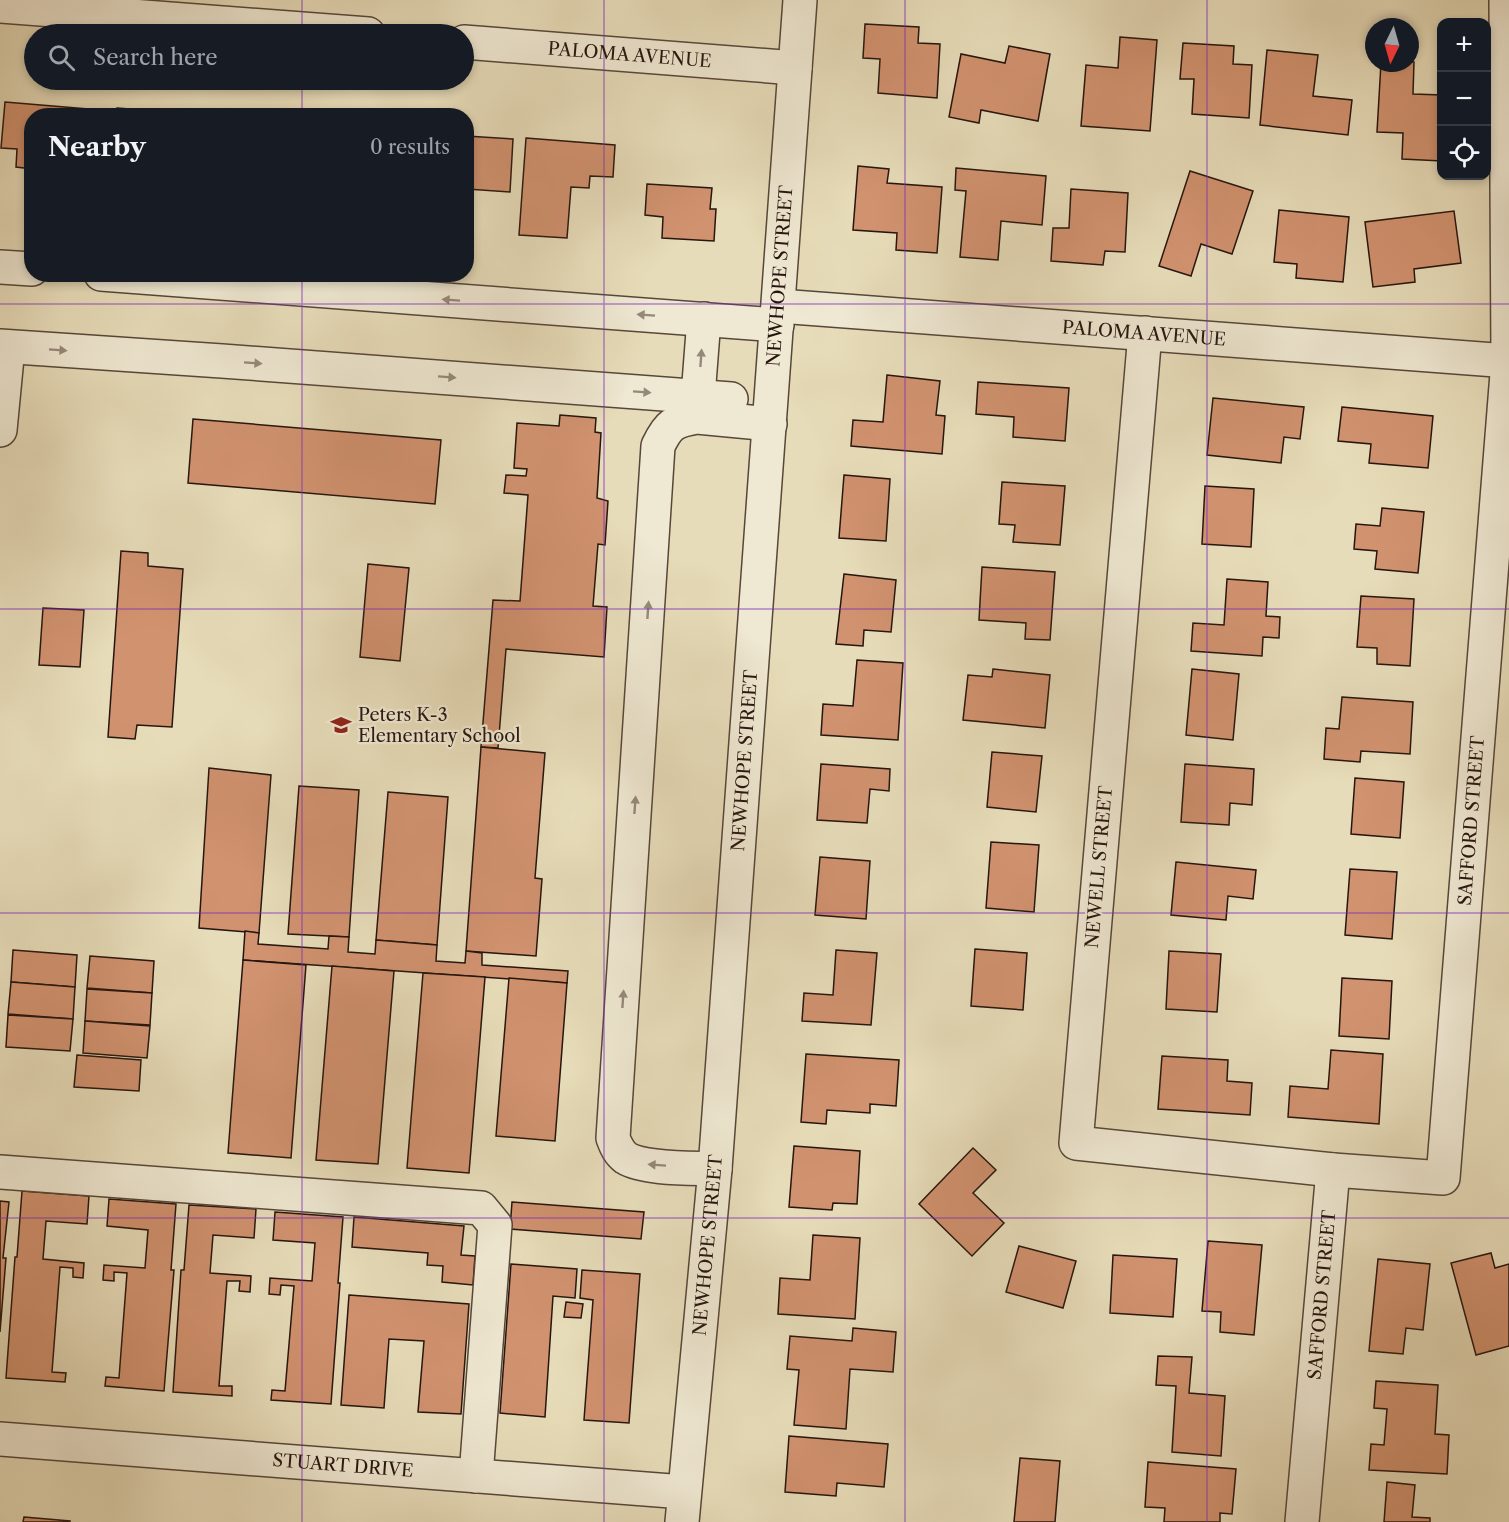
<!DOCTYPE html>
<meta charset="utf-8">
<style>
:root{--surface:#171b24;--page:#242831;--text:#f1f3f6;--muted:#9ea1a6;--line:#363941}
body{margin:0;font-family:"Libre Caslon Text",serif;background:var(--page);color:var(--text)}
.controls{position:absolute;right:18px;top:18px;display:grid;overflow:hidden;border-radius:12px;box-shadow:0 3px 9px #0003}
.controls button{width:54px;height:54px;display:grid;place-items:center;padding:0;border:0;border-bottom:2px solid var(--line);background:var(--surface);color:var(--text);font:30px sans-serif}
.compass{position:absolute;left:1365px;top:18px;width:54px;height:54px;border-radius:50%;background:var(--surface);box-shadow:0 3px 9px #0003;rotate:185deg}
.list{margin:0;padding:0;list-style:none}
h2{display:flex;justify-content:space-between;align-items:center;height:78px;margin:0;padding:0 24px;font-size:26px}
h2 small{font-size:20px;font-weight:400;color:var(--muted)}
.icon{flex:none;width:33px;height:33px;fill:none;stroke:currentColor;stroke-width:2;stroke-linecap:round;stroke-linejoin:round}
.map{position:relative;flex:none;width:1509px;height:1522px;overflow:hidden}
.search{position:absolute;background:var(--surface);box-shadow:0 3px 9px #0003;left:24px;top:24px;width:450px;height:66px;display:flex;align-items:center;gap:15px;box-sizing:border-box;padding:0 21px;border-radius:33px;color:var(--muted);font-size:22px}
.panel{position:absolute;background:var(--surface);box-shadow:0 3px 9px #0003;left:24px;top:108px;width:450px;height:174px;border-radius:24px}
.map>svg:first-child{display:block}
.building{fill:#d1926f;stroke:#26150f;stroke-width:1.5}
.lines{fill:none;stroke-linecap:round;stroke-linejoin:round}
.minor-casing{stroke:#56473a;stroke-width:36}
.minor{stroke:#efe8d2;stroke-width:33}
.oneway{fill:#95897a}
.grid{fill:none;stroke:#7b2cbf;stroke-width:1.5;stroke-opacity:0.55}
.labels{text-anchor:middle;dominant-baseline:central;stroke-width:4.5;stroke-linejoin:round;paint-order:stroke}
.street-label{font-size:18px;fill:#26150f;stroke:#efe8d2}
.poi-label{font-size:18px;fill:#26150f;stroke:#efe8d2;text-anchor:start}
</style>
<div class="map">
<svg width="1509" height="1522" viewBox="0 0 1509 1522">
<rect width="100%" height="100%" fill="#e7dcb9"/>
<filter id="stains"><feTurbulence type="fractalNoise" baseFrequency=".00333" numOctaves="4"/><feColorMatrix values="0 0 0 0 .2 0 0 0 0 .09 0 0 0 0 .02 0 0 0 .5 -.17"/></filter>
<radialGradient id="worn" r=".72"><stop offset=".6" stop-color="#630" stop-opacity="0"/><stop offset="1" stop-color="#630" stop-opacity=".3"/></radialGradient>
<g class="building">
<path d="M865 24 919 27 918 43 940 44 937 98 878 93 880 59 863 58Z"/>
<path d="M1120 37 1157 40 1150 131 1081 126 1086 65 1118 68Z"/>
<path d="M1183 43 1234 46 1233 64 1252 65 1249 118 1192 114 1194 79H1180Z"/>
<path d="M1009 46 1050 54 1038 121 981 110 979 123 949 117 961 54 1005 63Z"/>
<path d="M1267 50 1318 55 1313 96 1352 100 1348 135 1260 125Z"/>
<path d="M1410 61 1414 62 1413 94 1442 95V161L1402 159 1403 133 1377 132 1381 63H1410Z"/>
<path d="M5 102 100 110V116H32V169L16 167 17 149 1 148Z"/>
<path d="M117 108 205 115V116H116Z"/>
<path d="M466 136 513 139 510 192 467 189 466 196Z"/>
<path d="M526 138 615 145 613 177 590 176 589 188 571 187 567 238 519 235Z"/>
<path d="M858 166 889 169 887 183 942 187 937 253 896 250 897 233 853 230Z"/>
<path d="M956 168 1046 176 1042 225 1001 221 998 260 960 257 966 191 955 190Z"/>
<path d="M1190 171 1253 191 1232 254 1201 244 1191 276 1159 266Z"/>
<path d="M647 184 712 188 710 209H716L714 241 662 238 663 217 645 215Z"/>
<path d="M1071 189 1128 193 1125 252 1105 251 1103 265 1051 261 1053 228H1069Z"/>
<path d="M1279 210 1349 217 1343 282 1296 278 1297 264 1274 262Z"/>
<path d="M1454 211 1461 263 1414 269 1415 282 1373 287 1365 222Z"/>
<path d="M887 375 940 381 936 415 945 416 942 454 851 446 853 420 883 422Z"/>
<path d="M978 382 1069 388 1065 441 1013 437 1014 417 976 414Z"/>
<path d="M1213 398 1304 407 1300 439 1284 437 1281 463 1207 455Z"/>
<path d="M1342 407 1433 416 1428 468 1369 463 1371 444 1338 441Z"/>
<path d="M560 415 596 418 595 432 601 433 597 498 608 501 605 545 598 544 593 606 607 607 604 657 506 649 498 748 481 747 493 600 520 601 528 495 504 493 506 475 526 476 527 469 514 468 517 423 559 426Z"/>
<path d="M193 419 441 440 435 504 188 483Z"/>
<path d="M844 475 890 479 886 541 839 538Z"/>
<path d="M1002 482 1065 486 1060 545 1013 542 1015 525 999 524Z"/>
<path d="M1205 486 1254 489 1251 547 1202 544Z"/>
<path d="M1382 508 1424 512 1418 573 1375 569 1377 551 1354 549 1356 524 1380 526Z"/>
<path d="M121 551 148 553V566L183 569 172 727 137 725 135 739 108 737Z"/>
<path d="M368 564 409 568 400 661 360 657Z"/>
<path d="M982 567 1055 572 1050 640 1025 639 1026 623 979 620Z"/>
<path d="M844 574 896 580 891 632 864 630 863 646 836 644Z"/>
<path d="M1227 579 1268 582 1266 616 1280 617 1279 638 1263 637 1262 656 1191 651 1193 623 1224 625Z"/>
<path d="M1361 596 1414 599 1410 666 1377 664V648L1357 647Z"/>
<path d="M43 608 84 610 80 667 39 665Z"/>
<path d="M857 660 903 663 898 740 821 735 823 704 853 706Z"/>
<path d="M993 669 1050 675 1045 728 963 720 968 675 992 677Z"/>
<path d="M1192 669 1239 674 1233 740 1186 735Z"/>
<path d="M1342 697 1413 702 1410 754 1361 751 1360 762 1324 759 1326 728 1339 729Z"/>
<path d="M481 747 545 753 535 878 542 879 536 956 466 951Z"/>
<path d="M992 752 1042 756 1036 812 987 807Z"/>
<path d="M821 764 890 769 889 791 870 789 867 823 817 820Z"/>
<path d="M1185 764 1254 769 1252 805 1230 803 1229 825 1181 822Z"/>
<path d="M209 768 271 775 259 933 199 928Z"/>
<path d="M1355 778 1404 782 1400 838 1351 834Z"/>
<path d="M299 786 359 790 349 937 288 934Z"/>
<path d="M388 792 448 797 437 945 376 940Z"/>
<path d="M991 842 1039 845 1034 912 986 908Z"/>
<path d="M820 857 870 861 866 919 815 915Z"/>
<path d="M1176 862 1256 870 1253 899 1228 896 1226 920 1171 915Z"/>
<path d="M1350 869 1397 872 1392 939 1345 935Z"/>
<path d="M245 931 259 933 258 944 328 949 329 936 349 937 348 952 375 954 376 940 437 945 436 961 465 963 466 951 482 953V965L568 971 567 983 243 960Z"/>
<path d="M975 949 1027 953 1023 1010 971 1006Z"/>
<path d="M13 950 77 955 75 987 11 982Z"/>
<path d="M836 950 877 953 871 1025 802 1021 804 993 833 995Z"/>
<path d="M1169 951 1221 954 1217 1012 1166 1009Z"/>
<path d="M90 956 154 961 152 993 87 988Z"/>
<path d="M243 960 306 965 291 1158 228 1153Z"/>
<path d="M332 966 394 971 378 1164 316 1160Z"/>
<path d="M423 973 485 977 469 1173 407 1168Z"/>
<path d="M509 978 567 983 555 1141 496 1136Z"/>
<path d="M1342 978 1392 981 1389 1039 1339 1036Z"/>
<path d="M11 982 75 987 73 1019 8 1014Z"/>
<path d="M87 989 152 993 150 1025 85 1021Z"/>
<path d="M8 1015 73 1019 70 1051 6 1047Z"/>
<path d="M85 1021 150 1026 147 1058 83 1053Z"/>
<path d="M1331 1050 1383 1054 1379 1124 1288 1117 1290 1086 1328 1089Z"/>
<path d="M806 1054 899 1060 896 1106 870 1104V1113L827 1110 826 1124 801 1122Z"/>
<path d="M77 1055 141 1060 139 1091 74 1087Z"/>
<path d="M1162 1056 1228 1060 1227 1081 1252 1083 1250 1115 1158 1109Z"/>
<path d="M794 1146 860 1151 857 1204 833 1203 832 1210 789 1207Z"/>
<path d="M973 1148 996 1170 973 1193 1004 1223 972 1256 919 1204Z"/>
<path d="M22 1191 89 1196 87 1224 46 1221 43 1259 84 1263 83 1278 73 1277V1268L60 1267 52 1372 66 1373 65 1382 6 1378 15 1257H17Z"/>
<path d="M109 1199 176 1204 171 1270H174L164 1391 105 1386 106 1377 119 1378 127 1273 114 1272V1281L103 1280 104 1265 145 1268 148 1230 107 1226Z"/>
<path d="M0 1201 9 1202 3 1258H6L0 1332Z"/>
<path d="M512 1202 644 1212 641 1239 510 1229Z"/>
<path d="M189 1205 256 1209 254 1238 213 1235 210 1273 251 1276 250 1292 239 1291 240 1281H227L219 1386H232V1396L173 1392 181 1270H184Z"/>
<path d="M275 1212 343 1217 338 1283H340L331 1404 271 1400 272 1390 285 1391 294 1286 281 1285 280 1295 269 1294 270 1278 312 1281 315 1243 273 1240Z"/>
<path d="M354 1217 464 1226 461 1255 475 1256 473 1285 442 1282 443 1266 427 1265 428 1253 352 1247Z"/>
<path d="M813 1235 860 1238 855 1319 778 1314 780 1278 810 1280Z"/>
<path d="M1208 1241 1262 1245 1254 1335 1220 1332 1221 1312 1202 1311Z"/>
<path d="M1019 1246 1076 1261 1063 1308 1006 1292Z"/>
<path d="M1491 1253 1495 1268 1509 1264V1346L1476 1355 1451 1263Z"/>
<path d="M1113 1255 1177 1259 1173 1317 1110 1313Z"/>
<path d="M1378 1259 1430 1264 1423 1330 1406 1328 1403 1354 1369 1351Z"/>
<path d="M511 1264 577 1269 575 1298 553 1296 545 1417 500 1413Z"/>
<path d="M582 1270 640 1274 629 1423 584 1420 593 1300 580 1298Z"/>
<path d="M349 1295 469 1304 461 1414 418 1412 424 1341 389 1339 384 1408 341 1405Z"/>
<path d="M566 1302 583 1304 581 1318 564 1317Z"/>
<path d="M853 1328 896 1332 893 1372 850 1369 846 1429 794 1425 799 1370 787 1369 790 1336 852 1341Z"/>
<path d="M1158 1356 1192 1357 1189 1393 1225 1396 1221 1456 1172 1452 1176 1386 1156 1385Z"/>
<path d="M1376 1381 1438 1385 1435 1434 1449 1435 1447 1474 1369 1470 1371 1444 1384 1445 1387 1409 1374 1408Z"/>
<path d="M789 1436 888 1444 884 1487 837 1483 836 1496 785 1492Z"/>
<path d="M1020 1458 1060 1461 1055 1522H1014Z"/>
<path d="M1148 1462 1236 1469 1232 1514 1220 1513V1522H1164L1165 1508 1145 1507Z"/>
<path d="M1387 1482 1415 1485 1412 1517 1430 1518V1522H1384Z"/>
<path d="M24 1517 70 1521V1522H23Z"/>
</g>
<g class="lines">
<g class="minor-casing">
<g id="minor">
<path d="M0 6 368 34"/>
<path id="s1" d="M464 42 795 68"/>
<path d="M0 267 32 269"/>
<path d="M101 274 777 325"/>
<path id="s2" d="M779 306 1509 361"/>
<path id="s3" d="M1145 333 1076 1143 1333 1170 1443 1178 1508 361 1506 0"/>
<path d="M0 346 222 361 731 399"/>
<path d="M698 396 704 319"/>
<path d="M0 430 8 347"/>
<path d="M715 1169C693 1168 643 1169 626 1158 619 1153 616 1146 613 1138L658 446C668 425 673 421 697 417L770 424"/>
<path d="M0 1172 481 1208 495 1225 476 1476"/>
<path id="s4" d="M0 1439 684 1492"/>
<path id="s5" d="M682 1522 715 1169 800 0"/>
<path id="s6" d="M1302 1522 1333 1170"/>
</g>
</g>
<use href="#minor" class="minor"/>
</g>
<defs><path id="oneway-solid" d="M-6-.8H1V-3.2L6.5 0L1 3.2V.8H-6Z" transform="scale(1.5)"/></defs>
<g class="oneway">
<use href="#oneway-solid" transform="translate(451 300) rotate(-176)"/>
<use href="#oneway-solid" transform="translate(646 315) rotate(-176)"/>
<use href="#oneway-solid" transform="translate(58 350) rotate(4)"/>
<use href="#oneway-solid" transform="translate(701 358) rotate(-86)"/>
<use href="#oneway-solid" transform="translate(253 363) rotate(4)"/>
<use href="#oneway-solid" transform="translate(447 377) rotate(4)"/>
<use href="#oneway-solid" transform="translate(642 392) rotate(4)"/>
<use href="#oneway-solid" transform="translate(648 610) rotate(-86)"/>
<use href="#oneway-solid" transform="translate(635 805) rotate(-86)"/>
<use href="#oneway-solid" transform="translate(623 999) rotate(-86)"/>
<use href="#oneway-solid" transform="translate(657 1165) rotate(-176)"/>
</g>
<path class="grid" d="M302 0V34M604 0V1522M905 0V1522M1207 0V1522M302 80V116M302 274V1522M0 304H1509M0 609H1509M0 913H1509M0 1218H1509"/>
<defs>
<g id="school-bare" transform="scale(1.62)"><path d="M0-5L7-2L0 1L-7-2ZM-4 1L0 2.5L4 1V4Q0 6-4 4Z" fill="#8f2418" stroke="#efe8d2" stroke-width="2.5" paint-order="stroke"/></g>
</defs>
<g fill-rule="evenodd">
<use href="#school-bare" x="341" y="725"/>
</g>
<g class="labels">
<g class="street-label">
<text stroke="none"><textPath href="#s1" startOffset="166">PALOMA AVENUE</textPath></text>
<text stroke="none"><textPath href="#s5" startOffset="1250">NEWHOPE STREET</textPath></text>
<text stroke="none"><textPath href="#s2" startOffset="366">PALOMA AVENUE</textPath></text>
<text stroke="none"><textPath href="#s5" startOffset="764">NEWHOPE STREET</textPath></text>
<text stroke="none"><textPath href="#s3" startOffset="1540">SAFFORD STREET</textPath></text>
<text transform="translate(1099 867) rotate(-85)">NEWELL STREET</text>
<text stroke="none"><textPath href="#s5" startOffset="278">NEWHOPE STREET</textPath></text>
<text stroke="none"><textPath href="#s6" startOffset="228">SAFFORD STREET</textPath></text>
<text stroke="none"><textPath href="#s4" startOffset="344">STUART DRIVE</textPath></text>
</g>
<g class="poi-label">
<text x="358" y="715">Peters K-3<tspan x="358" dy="21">Elementary School</tspan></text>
</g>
</g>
<rect width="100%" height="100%" filter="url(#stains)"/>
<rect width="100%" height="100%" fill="url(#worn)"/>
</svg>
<div class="controls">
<button>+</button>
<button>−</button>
<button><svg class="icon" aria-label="locate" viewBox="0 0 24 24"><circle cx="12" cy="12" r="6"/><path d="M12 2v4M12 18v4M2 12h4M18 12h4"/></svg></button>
</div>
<svg class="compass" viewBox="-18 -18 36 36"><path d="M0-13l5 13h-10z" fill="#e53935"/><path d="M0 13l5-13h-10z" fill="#9ea1a6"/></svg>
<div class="search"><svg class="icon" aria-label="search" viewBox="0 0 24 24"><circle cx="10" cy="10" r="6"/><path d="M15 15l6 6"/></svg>Search here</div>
<section class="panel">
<h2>Nearby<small>0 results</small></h2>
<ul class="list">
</ul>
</section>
</div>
